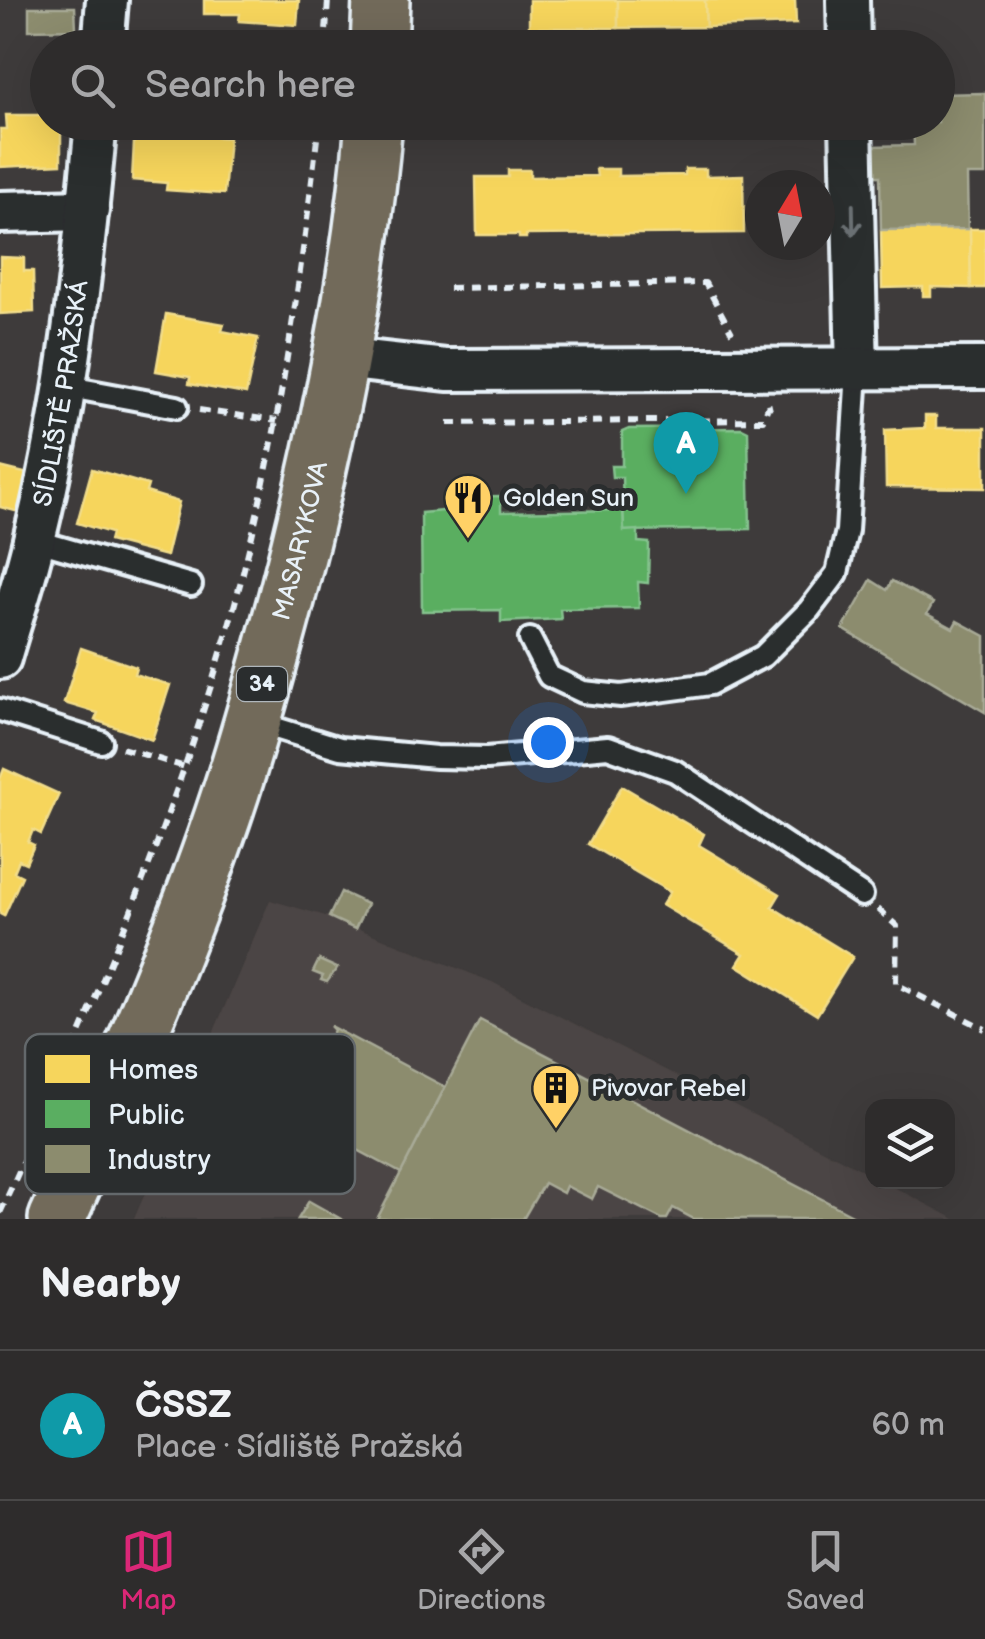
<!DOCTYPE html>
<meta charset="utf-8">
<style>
:root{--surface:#2e2c2c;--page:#363434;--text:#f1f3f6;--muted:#a7a7a9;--line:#494848;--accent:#db2777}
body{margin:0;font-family:"Balsamiq Sans",sans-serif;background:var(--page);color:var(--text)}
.controls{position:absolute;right:30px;bottom:30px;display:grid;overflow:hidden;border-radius:20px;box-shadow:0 10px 40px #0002}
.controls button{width:90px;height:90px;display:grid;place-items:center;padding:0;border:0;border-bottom:2px solid var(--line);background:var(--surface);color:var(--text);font:50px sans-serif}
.compass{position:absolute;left:745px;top:170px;width:90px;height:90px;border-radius:50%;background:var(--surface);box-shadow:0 10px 40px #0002;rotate:10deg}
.you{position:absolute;left:548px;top:742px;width:35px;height:35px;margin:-25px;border:8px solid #fff;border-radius:50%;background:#1a73e8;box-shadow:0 0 0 15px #1a73e833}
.badge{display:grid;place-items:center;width:65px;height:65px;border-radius:50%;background:var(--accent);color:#fff;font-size:32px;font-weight:700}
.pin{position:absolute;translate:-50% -82px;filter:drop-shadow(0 2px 5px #0008)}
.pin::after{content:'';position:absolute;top:52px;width:35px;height:30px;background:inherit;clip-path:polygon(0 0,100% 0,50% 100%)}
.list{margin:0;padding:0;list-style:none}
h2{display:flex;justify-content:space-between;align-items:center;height:130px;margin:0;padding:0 40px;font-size:42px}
h2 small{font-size:32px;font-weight:400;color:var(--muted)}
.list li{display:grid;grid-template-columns:65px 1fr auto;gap:30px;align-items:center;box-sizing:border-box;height:150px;padding:0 40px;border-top:2px solid var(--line)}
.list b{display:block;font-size:38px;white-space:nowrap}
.list p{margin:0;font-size:32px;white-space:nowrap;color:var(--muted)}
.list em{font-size:32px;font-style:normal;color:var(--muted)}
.icon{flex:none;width:55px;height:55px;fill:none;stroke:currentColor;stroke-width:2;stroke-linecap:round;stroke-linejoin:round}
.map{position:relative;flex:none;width:985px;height:1219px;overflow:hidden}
.search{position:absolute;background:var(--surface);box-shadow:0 10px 40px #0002;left:30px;right:30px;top:30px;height:110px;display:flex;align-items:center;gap:25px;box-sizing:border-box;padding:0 35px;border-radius:55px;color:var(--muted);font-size:38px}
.sheet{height:280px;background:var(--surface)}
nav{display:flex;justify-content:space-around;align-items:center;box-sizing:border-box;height:140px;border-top:2px solid var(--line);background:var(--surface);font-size:28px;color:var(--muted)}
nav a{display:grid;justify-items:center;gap:5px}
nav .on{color:var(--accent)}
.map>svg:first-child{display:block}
.built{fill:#4c4544}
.homes{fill:#f6d55c;stroke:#f2dd8b;stroke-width:2.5}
.public{fill:#5aae61;stroke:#85c28e;stroke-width:2.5}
.industry{fill:#8c8c6e;stroke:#a8aa97;stroke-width:2.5}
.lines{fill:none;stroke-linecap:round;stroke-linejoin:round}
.lane-casing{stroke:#e8f1f8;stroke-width:28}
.street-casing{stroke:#e8f1f8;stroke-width:48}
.primary-casing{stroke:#e8f1f8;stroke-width:62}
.path{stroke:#e8f1f8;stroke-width:6;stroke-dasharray:10 8;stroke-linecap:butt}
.lane{stroke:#2a2d2e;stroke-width:20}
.street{stroke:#2a2d2e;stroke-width:40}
.primary{stroke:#726b5a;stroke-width:55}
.oneway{stroke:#6c7275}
.labels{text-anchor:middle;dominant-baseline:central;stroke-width:10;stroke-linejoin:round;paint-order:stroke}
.shield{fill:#2a2d2e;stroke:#afb6bb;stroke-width:2.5}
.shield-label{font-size:22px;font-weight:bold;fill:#e8f1f8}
.street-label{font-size:25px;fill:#e8f1f8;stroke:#2a2d2e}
.poi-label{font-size:25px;fill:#e8f1f8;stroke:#2a2d2e;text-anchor:start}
.key{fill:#2a2d2e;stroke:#63686b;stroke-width:2.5}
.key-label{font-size:28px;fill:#e8f1f8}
</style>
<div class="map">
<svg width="985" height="1219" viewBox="0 0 985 1219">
<rect width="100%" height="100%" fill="#3e3b3b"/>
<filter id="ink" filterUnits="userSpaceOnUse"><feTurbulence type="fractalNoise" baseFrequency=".01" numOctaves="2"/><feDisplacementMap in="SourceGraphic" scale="20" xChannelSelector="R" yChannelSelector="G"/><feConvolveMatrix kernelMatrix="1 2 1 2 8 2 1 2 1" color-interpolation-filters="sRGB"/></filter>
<g filter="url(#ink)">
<path class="built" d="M270 900 329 917 492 982 872 1175V1182H884L955 1219H134Z"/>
<g class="homes">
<path d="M204 0H299L297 25 239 21 240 14H204Z"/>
<rect x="529" y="0" width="89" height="28"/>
<path d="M618 0H705L706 27 618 28Z"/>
<path d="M705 0H795L796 24 706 27Z"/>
<path d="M6 115H48V122H61V164L0 167V129H7Z"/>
<path d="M135 124 195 128 194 135 229 138 224 194 166 190 167 183 132 180Z"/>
<path d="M596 169H618V176L685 175V169H706V176L743 175 744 233 526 235V238H519V235H477L476 177H508V170H530V177L597 176Z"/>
<path d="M970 229 971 288 931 287V296H923V287L882 288 881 230Z"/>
<path d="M970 229H985V288H971Z"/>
<path d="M0 257 24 258V271H33L34 312 0 314Z"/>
<path d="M166 314 224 324 222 331 258 338 246 394 189 384 190 377 156 371Z"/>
<path d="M925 416H936V428H985V488L886 487 885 430 925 428Z"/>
<path d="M0 467 32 475 23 513 0 507Z"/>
<path d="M92 469 148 485 146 492 179 502 166 556 109 541 111 533 77 523Z"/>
<path d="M81 648 136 667 134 674 170 685 152 740 95 720 98 713 64 703Z"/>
<path d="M4 769 59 794 41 834 33 830 28 842 34 845 26 863 19 860 14 872 22 876 4 916 0 914V779Z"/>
<path d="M622 786 704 834 699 845 780 894 772 907 853 957 817 1015 737 965 744 954 662 905 670 892 588 844Z"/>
</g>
<g class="public">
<path d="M742 428 748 431 750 529 624 531 622 477H612L611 466H622V432L629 429Z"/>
<path d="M501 496V512L623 510 624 531 638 530V542L649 543 648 583 638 582 639 608 560 609 561 619 501 622V610L422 611 421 513 454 510 455 497Z"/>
</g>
<g class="industry">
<path d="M29 7H75L76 29 29 30Z"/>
<path d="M985 93V175H967L968 229 881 230 880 176H869L872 146 914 145 913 122H938V94Z"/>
<path d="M871 580 887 590 892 581 933 603 927 614 953 628 957 621 985 636V712L843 629Z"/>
<path d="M341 892 367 904 355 929 329 917Z"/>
<path d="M319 960 337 968 327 982 321 980 323 976 313 972Z"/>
<path d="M480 1020 860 1219H694L673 1208 667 1219H662L598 1187 592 1199 566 1186 563 1193 544 1183 523 1219H377Z"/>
<path d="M330 1026 445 1087 401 1173 290 1114 334 1030Z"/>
<path d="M309 1201 341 1219H298Z"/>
</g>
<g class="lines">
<g class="lane-casing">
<g id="lane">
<path d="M64 386 177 407"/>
<path d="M34 540 191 585"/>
<path d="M530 639 549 676 583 692 621 696 710 684 763 656 809 610 837 573 847 531 857 371"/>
<path d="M0 710 101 742"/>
<path d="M256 722 340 748 436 757 487 758 608 747 675 771 862 895"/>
</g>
</g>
<g class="street-casing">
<g id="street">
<path d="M848 0 849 48"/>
<path d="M103 48 107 0"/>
<path d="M851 122 857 371"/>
<path d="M0 212 88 210"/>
<path d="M341 358 447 370 985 368"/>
<path id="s1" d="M0 658C11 619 25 580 34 540 68 403 83 262 96 122"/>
</g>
</g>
<g class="primary-casing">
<g id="primary">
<path d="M379 48 381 0"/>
<path id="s2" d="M57 1219C115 1092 171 965 217 833 244 757 265 678 286 600 327 443 360 284 374 122"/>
</g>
</g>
<g class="path">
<path d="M325 48 328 0"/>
<path d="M449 288 705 283 732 333"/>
<path d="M199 410 277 421"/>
<path d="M448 423 763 420 768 407 772 406"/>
<path d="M122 748 185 767"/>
<path d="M878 909 897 926 896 984 985 1029"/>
<path d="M0 1213C88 1020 173 826 230 621 276 458 299 291 319 122"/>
</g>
<use href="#lane" class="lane"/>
<use href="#street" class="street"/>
<use href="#primary" class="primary"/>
</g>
<defs><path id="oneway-shaft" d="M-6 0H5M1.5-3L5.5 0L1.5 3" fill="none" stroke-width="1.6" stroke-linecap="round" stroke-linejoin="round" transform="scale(2.5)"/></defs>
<use class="oneway" href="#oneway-shaft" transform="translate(853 220) rotate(89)"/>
</g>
<defs>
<g id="restaurant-pin" transform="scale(2.5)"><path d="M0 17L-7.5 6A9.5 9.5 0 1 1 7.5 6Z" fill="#ffd166" stroke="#2a2d2e"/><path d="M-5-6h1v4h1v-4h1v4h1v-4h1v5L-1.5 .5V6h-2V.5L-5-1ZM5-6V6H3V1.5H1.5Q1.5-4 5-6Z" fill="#111"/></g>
<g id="building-pin" transform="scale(2.5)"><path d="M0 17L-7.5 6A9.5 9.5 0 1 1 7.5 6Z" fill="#ffd166" stroke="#2a2d2e"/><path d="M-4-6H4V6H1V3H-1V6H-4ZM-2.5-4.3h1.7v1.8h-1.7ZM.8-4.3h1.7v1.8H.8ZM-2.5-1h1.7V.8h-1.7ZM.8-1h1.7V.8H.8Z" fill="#111"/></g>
</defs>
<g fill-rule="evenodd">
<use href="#restaurant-pin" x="468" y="498"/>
<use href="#building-pin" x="556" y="1088"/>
</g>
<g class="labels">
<rect class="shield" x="237" y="667" width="50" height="34" rx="8"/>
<g class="shield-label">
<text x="262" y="684">34</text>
</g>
<g class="street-label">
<text stroke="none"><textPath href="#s1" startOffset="272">SÍDLIŠTĚ PRAŽSKÁ</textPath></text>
<text stroke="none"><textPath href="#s2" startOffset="722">MASARYKOVA</textPath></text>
</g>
<g class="poi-label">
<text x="503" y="498">Golden Sun</text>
<text x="591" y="1088">Pivovar Rebel</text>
</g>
</g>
<rect x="25" y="1034" width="330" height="160" rx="15" class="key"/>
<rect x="45" y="1055" width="45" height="28" fill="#f6d55c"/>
<rect x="45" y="1100" width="45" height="28" fill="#5aae61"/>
<rect x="45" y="1145" width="45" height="28" fill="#8c8c6e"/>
<g class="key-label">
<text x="108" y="1079">Homes</text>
<text x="108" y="1124">Public</text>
<text x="108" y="1169">Industry</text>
</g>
</svg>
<div class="controls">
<button><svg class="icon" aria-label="layers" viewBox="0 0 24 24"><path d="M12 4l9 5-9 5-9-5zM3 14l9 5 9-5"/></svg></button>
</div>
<svg class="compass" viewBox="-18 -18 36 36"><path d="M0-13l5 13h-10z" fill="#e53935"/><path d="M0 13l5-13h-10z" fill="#a7a7a9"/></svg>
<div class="you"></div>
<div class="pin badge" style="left:686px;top:494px;background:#0f9aa8">A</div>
<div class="search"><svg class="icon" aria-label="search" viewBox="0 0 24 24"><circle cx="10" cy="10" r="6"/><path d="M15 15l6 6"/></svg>Search here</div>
</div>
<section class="sheet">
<h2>Nearby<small></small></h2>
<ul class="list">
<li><span class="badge" style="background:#0f9aa8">A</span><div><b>ČSSZ</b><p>Place · Sídliště Pražská</p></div><em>60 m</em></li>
</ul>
</section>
<nav>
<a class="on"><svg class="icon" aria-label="map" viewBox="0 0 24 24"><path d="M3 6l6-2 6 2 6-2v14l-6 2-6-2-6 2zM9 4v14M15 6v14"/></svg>Map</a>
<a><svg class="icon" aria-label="directions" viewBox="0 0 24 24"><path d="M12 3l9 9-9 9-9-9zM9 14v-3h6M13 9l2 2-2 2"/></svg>Directions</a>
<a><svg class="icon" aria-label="saved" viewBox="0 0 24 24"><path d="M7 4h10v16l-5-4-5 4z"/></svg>Saved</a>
</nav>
